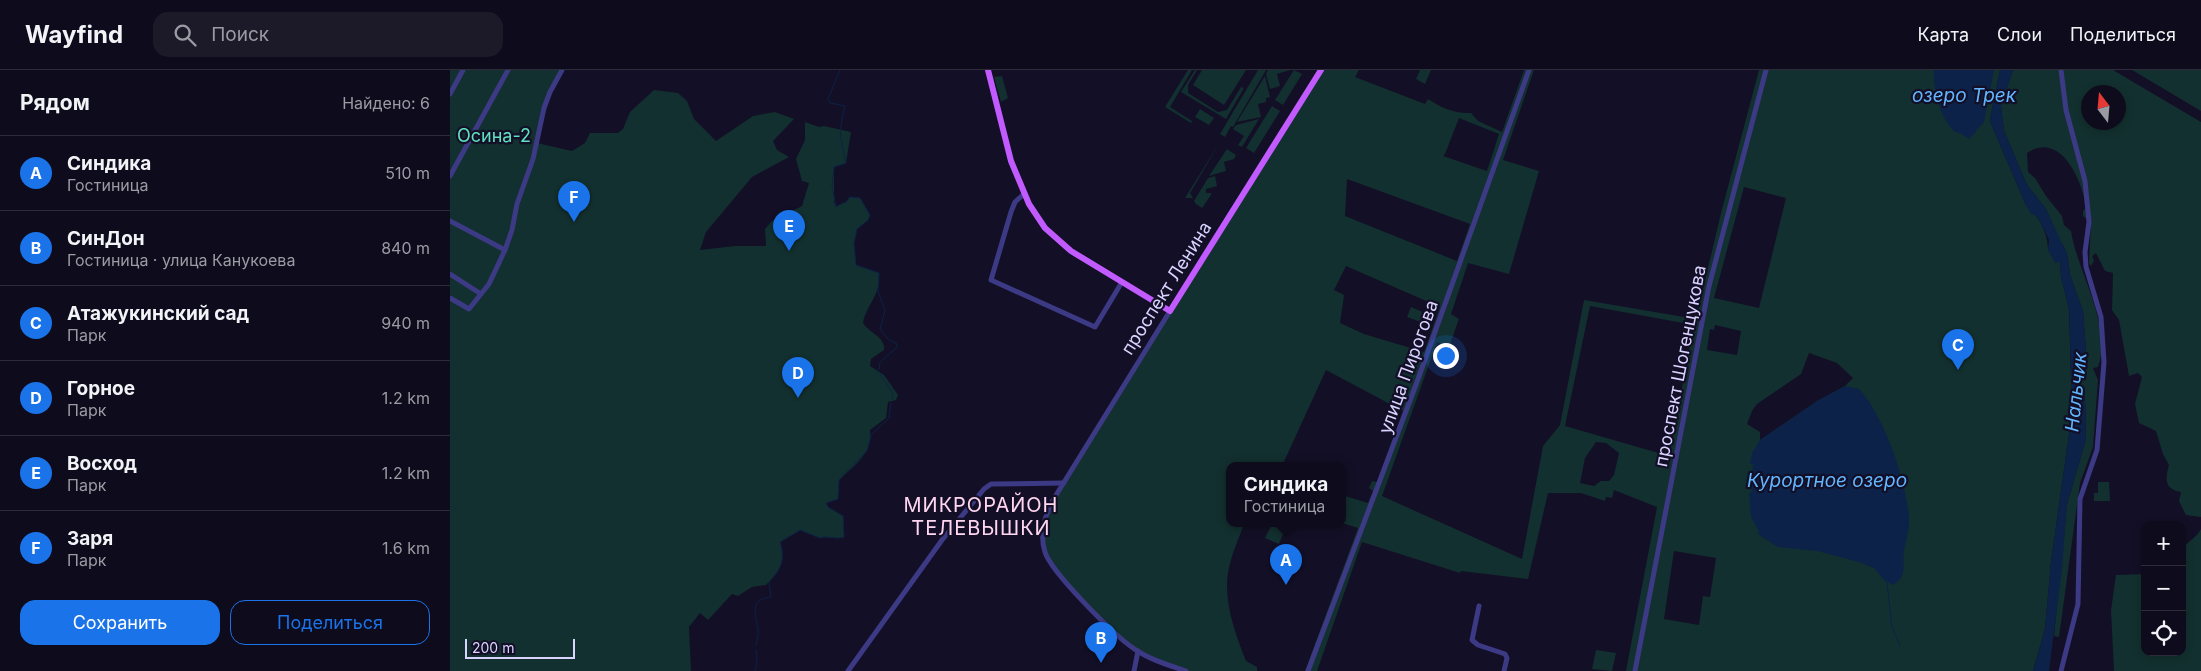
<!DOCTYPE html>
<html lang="ru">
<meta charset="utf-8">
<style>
:root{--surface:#0e0b1c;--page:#1c1929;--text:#f1f3f6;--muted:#9b9ba3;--line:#2e2b3b;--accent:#1a73e8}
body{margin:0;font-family:Inter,sans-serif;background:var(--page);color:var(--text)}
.controls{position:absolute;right:15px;bottom:15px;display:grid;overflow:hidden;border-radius:10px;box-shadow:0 2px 8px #0003}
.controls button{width:45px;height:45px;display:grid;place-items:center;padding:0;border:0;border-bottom:1px solid var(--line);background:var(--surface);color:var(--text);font:25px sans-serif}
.compass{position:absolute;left:1631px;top:15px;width:45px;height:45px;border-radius:50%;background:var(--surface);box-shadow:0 2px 8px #0003;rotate:344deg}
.scale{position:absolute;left:15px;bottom:12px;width:110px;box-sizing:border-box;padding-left:5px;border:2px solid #d9d4ff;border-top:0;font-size:14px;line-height:18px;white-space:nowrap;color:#d9d4ff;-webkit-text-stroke:4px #130f26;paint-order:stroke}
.you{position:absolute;left:995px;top:285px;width:18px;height:18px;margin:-12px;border:4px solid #fff;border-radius:50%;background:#1a73e8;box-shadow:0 0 0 8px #1a73e833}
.badge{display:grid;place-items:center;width:32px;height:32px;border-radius:50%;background:var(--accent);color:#fff;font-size:16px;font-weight:700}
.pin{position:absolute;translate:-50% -41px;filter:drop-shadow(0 1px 2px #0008)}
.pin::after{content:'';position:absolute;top:26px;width:18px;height:15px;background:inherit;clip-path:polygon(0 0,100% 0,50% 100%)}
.popup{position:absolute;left:776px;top:392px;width:120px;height:65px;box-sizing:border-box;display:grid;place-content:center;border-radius:10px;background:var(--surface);filter:drop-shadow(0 1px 4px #0005);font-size:16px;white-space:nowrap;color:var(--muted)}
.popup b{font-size:19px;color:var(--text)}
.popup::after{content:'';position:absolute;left:50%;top:100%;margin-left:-10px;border:10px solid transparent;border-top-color:var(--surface)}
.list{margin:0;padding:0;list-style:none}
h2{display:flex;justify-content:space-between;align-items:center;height:65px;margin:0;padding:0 20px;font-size:21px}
h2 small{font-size:16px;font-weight:400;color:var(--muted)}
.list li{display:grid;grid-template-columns:32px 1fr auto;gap:15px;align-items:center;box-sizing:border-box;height:75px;padding:0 20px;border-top:1px solid var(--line)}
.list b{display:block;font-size:19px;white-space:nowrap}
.list p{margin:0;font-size:16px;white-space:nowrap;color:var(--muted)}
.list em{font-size:16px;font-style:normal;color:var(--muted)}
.actions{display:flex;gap:10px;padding:15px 20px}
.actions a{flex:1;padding:11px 0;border:1px solid var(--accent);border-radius:15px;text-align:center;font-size:18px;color:var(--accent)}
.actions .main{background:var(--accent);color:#fff}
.icon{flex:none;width:28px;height:28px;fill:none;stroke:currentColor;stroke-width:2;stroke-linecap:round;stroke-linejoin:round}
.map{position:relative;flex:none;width:1751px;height:601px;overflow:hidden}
header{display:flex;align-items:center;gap:30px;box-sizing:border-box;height:70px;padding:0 25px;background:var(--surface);border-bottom:1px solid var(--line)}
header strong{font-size:24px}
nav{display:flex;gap:28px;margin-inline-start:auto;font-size:18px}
.search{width:350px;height:45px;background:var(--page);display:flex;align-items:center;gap:12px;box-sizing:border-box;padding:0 18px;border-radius:15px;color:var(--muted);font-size:19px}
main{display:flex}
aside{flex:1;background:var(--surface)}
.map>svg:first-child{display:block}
.green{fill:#12302f;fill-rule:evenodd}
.water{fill:#0c2248}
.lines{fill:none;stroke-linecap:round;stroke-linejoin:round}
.stream{stroke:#0c2248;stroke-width:1}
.minor{stroke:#3d3a85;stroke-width:5}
.major{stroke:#c25bff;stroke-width:6}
.labels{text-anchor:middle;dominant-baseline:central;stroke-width:4.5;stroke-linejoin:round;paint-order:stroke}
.park-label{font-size:18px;fill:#5fe0c0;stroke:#130f26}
.street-label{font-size:18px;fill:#d9d4ff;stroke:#130f26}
.water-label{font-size:19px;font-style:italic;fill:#62b6ff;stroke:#130f26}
.quarter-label{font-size:20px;letter-spacing:1px;fill:#ffd6f0;stroke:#130f26}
</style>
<header>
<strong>Wayfind</strong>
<div class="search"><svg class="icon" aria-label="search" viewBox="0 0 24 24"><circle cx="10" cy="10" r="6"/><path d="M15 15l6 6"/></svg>Поиск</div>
<nav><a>Карта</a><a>Слои</a><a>Поделиться</a></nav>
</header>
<main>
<aside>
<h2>Рядом<small>Найдено: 6</small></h2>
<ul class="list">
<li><span class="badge">A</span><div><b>Синдика</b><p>Гостиница</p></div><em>510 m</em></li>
<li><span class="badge">B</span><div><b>СинДон</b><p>Гостиница · улица Канукоева</p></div><em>840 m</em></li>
<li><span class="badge">C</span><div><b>Атажукинский сад</b><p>Парк</p></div><em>940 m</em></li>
<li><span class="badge">D</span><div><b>Горное</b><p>Парк</p></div><em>1.2 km</em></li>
<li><span class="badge">E</span><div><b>Восход</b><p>Парк</p></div><em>1.2 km</em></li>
<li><span class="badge">F</span><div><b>Заря</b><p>Парк</p></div><em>1.6 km</em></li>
</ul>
<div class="actions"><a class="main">Сохранить</a><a>Поделиться</a></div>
</aside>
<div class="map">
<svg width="1751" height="601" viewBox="0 0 1751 601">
<rect width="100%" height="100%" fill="#130f26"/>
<g class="green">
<path d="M0 0H112L100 22 87 73 122 81 135 73 140 63H168L173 59 180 42 204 20 228 23 237 31 244 49 266 71 303 46 325 42 344 49 323 71 327 80 339 87 302 107 256 162 250 180 285 176H316L315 159 322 151 352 136 359 113 352 111 346 89 355 70V52L369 57 374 56 401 62 396 93 384 97V133L386 136 396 132 400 127 410 128 420 145 418 150 407 159 404 173 406 195 429 203C431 226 417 233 413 253 419 263 436 267 434 280L421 289 420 296 434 305 448 325 446 330 438 332 436 348 420 360C423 383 404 396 389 410L388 429 376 433 378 437 393 446 394 467C385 470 378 465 370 468L350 460 330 472C336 492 330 500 316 515L302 517 288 526 282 524 258 550 250 543 239 557 241 601H0Z"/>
<path d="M738 0H742L720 37 742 51 741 53 715 37Z"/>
<path d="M745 0H747L738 15V23L768 42 777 40 791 17 794 18 776 49 731 22Z"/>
<path d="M752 0H796L774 35 743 15Z"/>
<path d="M808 0H816L783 57 781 56 775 67 770 64Z"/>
<path d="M818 0H840L827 4 830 16 820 19 816 4Z"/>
<path d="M844 0 852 4 833 35 825 30Z"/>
<path d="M871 0H909L905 7 975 34 978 29C992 38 1005 44 1021 43L1028 51 1052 62 1074 0H1084L1053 90 1089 101 1059 204 1018 193 1001 244 1009 249 999 277 987 272 932 426 1072 489 1093 376 1110 355 1134 230 1246 249 1271 143 1309 0H1550L1540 49 1542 56 1575 133C1580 142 1583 141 1587 147 1594 157 1598 169 1598 180L1610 191 1611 207 1619 239 1622 343 1601 492 1595 559 1583 601H1176L1207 437 1164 420 1162 428 1156 427 1155 431 1131 423H1098L1078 509 1011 501 1010 503 912 472 867 601H855L908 458 892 453V425L918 433 923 421 919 418 922 411 927 412 953 341 876 300 832 396H780V454H794C789 468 782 483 779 498 772 528 785 563 796 591L807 597V601H736L682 578 610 507 593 475 598 440ZM1009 48 1049 64 1037 101 993 86 995 84ZM897 109 1020 154 1007 191 895 146ZM1294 117 1336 128 1309 238 1264 228ZM896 196 990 237 974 282 914 264 890 253 894 225 884 220ZM1140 236 1244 255 1219 386 1115 356ZM1265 255 1291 261 1287 285 1257 280 1260 259 1264 260ZM1359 283 1387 293 1403 308 1395 316 1367 331 1310 370V362L1297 354 1302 341 1307 334 1351 304ZM1146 372 1156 373 1169 383 1164 405 1159 411H1151L1144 416 1130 413 1135 388ZM1224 481 1266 488 1260 527 1253 526 1249 555 1214 549Z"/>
<path d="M970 0H981L975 14 966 9Z"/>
<path d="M1563 0H1663L1751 52V447L1736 445 1729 431 1731 422C1714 419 1715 409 1719 395L1713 384 1706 361 1689 353 1685 334 1692 307 1688 303 1679 306 1669 250 1662 240 1663 203 1655 201 1646 183 1642 186 1644 191 1641 196 1639 193 1641 153 1633 146V141L1636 138C1633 112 1611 60 1577 83L1578 102 1585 108 1596 126 1612 146 1614 155 1621 161C1627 201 1663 256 1648 297L1643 298 1648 310 1643 377 1630 413 1609 567 1604 566 1617 434 1636 369 1635 329 1631 315 1636 282 1633 241 1620 205 1617 184 1613 175 1608 169 1596 139 1577 115 1554 61 1551 36ZM1638 22H1668V52H1638Z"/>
<path d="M1682 0H1751V41Z"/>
<path d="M552 6 558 28 551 32 544 7Z"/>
<path d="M815 6 820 27 816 28V32L808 34 811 47 787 52Z"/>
<path d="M822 36 830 41 804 83 796 78Z"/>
<path d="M750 39 764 48 759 55 745 47Z"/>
<path d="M809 49 792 77 788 75 794 66 783 59 786 55Z"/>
<path d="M770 72 740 123 743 128H735Z"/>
<path d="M777 79 786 85 784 89 774 92 776 101 759 106Z"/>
<path d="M765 106 767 116 756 119V123H761V125L752 138 746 134 744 131 758 108Z"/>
<path d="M961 237 975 243 971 252 957 247Z"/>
<path d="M1648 412H1659L1660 431H1644V423H1648Z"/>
<path d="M822 454H837L829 474 815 468Z"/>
<path d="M1751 459V601H1664L1661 540 1666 505 1695 504V582H1732V480C1737 471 1747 468 1751 459Z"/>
<path d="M1146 580 1166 583 1162 601 1142 599Z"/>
</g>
<g class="water">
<path d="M1484 0H1544L1534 52 1519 69 1510 63 1505 62C1490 49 1483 19 1484 0Z"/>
<path d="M1550 0H1563L1551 36 1554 61 1577 115 1596 139 1617 184 1620 205 1633 241 1636 282 1631 315 1635 329 1636 369 1617 434 1612 499 1599 601H1583L1595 559 1601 492 1622 343 1619 239 1611 207 1610 192 1605 193 1598 180 1599 170 1590 151 1585 145 1581 144 1575 133 1542 56 1540 49Z"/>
<path d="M1395 316 1409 319C1434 345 1456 411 1459 447 1460 458 1456 470 1454 481 1452 496 1458 506 1443 515L1434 510 1424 498 1409 492 1410 489 1409 492 1367 481 1328 477 1309 465 1310 464 1307 463 1309 461 1301 447 1299 423H1301L1304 404H1302L1303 394H1300L1302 383 1310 370 1367 331Z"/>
</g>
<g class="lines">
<g class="stream">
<path d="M390 0 378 29 380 33 395 36C388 64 390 66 396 93L384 97 382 116 386 137 396 132 400 127 410 128 420 145 418 150 407 159 404 173 406 195 429 203 428 221 435 241 430 259 438 269 447 274 446 278 430 292 429 300"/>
<path d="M430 304 443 323 442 329"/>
<path d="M1437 512 1442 557 1450 576"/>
<path d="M306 575C307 570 309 564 308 559 306 544 298 530 321 527L319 512C332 499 335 488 330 472L350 460 370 468C378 465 385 470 394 467L393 446 378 437 376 433 388 429 389 410 417 381 421 365 439 348 441 333"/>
<path d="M305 601 307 592 306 580"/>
</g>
<g class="minor">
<path d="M1611 0 1616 40 1635 111 1639 152 1635 182 1636 197 1651 247 1654 292 1647 380 1630 429 1628 534 1611 601"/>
<path d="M0 24 13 0"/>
<path d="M0 106 58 0"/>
<path d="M574 124 565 132 561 142 541 210 645 257 672 212"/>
<path d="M0 151 55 180"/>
<path d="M0 204 31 224"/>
<path d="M0 228 19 239 39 214 55 180 62 160 67 134 83 89 94 38 100 22 112 0"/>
<path d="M720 241 603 430C595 446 589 463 595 482 601 502 664 565 683 578 698 589 718 595 736 601"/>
<path d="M1029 536 1022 570 1028 575 1055 584 1057 588 1054 601"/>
<path d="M398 601 492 470 534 419 541 414 614 413"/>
<path d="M684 601 688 581"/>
<path d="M858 601 967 312 1079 0"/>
<path d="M1185 601 1259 216 1316 0"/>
</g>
<path class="major" d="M538 0 561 91 579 134 595 158 621 181 720 241 871 0"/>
</g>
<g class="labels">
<g class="park-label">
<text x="44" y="65">Осина-2</text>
</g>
<g class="street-label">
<text transform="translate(716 218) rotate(-58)">проспект Ленина</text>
<text transform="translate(1230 296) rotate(-79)">проспект Шогенцукова</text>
<text transform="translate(958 297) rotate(-70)">улица Пирогова</text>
</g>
<g class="water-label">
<text x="1514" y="25">озеро Трек</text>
<text transform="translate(1626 322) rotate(-84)">Нальчик</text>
<text x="1377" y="410">Курортное озеро</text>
</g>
<g class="quarter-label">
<text x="531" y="435">МИКРОРАЙОН<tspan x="531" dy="23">ТЕЛЕВЫШКИ</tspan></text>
</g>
</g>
</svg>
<div class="controls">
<button>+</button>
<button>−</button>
<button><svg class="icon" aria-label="locate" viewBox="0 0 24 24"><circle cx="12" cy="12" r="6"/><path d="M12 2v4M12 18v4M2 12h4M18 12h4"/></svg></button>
</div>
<svg class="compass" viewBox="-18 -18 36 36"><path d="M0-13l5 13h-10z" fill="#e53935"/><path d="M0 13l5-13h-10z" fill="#9b9ba3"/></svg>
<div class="scale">200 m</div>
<div class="you"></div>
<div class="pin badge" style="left:836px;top:515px">A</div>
<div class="popup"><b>Синдика</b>Гостиница</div>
<div class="pin badge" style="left:651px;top:593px">B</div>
<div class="pin badge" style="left:1508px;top:300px">C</div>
<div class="pin badge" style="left:348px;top:328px">D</div>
<div class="pin badge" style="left:339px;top:181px">E</div>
<div class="pin badge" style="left:124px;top:152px">F</div>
</div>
</main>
